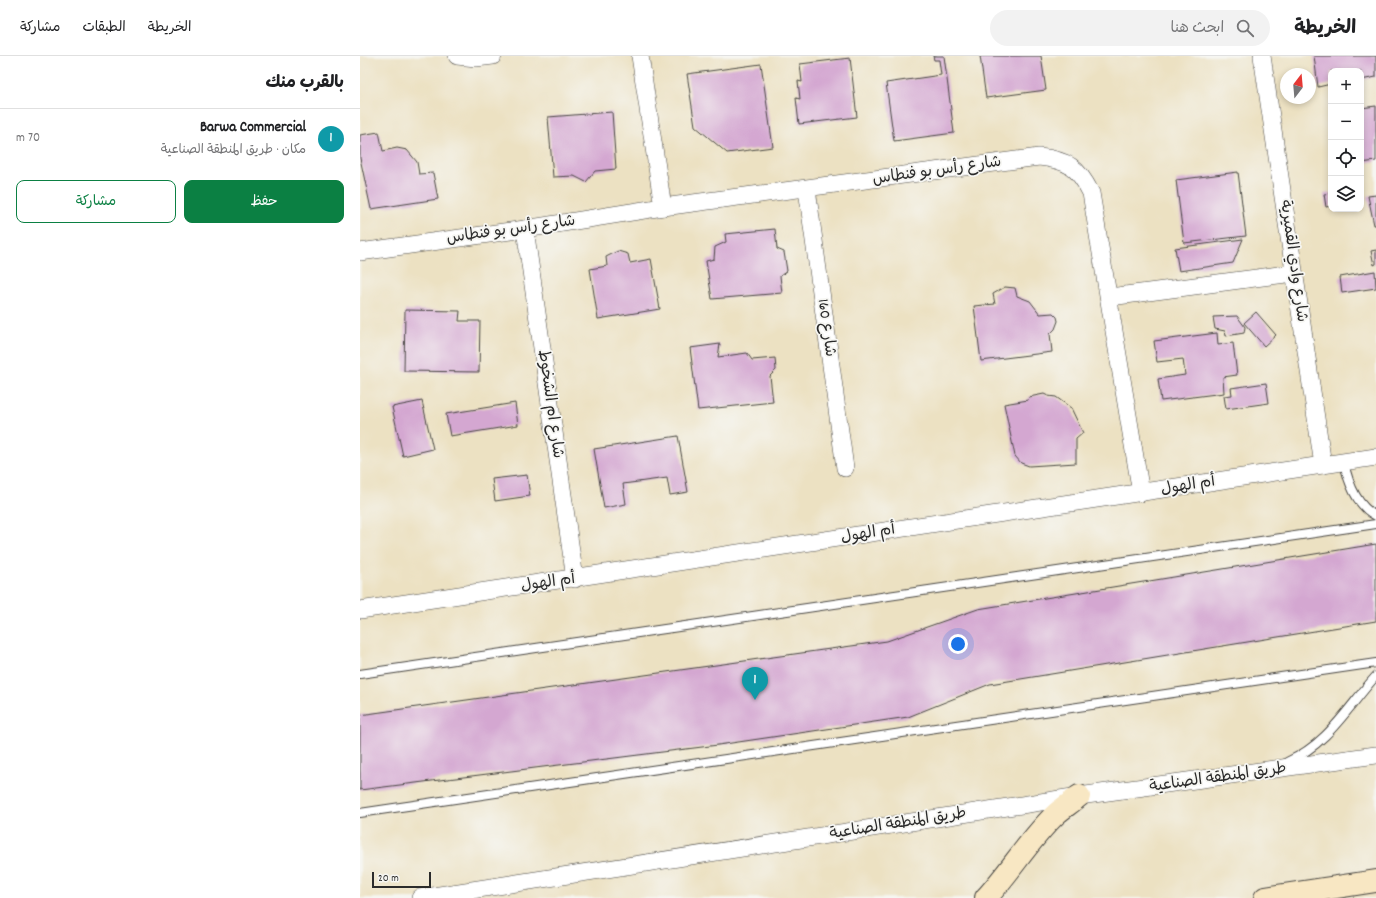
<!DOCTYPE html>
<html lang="ar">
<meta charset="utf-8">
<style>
:root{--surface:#fff;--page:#f2f2f2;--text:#202124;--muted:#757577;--line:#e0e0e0;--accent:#0b8043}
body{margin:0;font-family:Dekko,"Playpen Sans Arabic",sans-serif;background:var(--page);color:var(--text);direction:rtl}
.controls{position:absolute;right:12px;top:12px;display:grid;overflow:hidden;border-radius:8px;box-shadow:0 2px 6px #0003}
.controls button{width:36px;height:36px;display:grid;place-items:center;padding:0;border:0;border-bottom:1px solid var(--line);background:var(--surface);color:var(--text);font:20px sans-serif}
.compass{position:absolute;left:920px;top:12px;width:36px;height:36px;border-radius:50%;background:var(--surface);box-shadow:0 2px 6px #0003;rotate:16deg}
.scale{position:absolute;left:12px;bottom:10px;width:59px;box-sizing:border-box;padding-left:4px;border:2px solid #2b2b2b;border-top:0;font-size:11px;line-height:14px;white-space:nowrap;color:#2b2b2b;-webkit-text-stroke:3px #f6f6f2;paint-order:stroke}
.you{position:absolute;left:598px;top:588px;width:14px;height:14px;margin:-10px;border:3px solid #fff;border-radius:50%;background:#1a73e8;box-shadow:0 0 0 6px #1a73e833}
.badge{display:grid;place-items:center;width:26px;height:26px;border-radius:50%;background:var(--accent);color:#fff;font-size:13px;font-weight:700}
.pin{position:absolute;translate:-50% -33px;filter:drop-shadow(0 1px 2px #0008)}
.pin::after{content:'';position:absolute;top:21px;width:14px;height:12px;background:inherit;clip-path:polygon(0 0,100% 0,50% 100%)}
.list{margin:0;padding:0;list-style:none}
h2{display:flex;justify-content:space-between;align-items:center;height:52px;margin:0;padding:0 16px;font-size:17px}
h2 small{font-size:13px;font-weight:400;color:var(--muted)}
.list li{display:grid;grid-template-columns:26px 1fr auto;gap:12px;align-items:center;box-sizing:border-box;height:60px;padding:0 16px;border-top:1px solid var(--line)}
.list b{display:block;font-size:15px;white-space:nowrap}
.list p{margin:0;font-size:13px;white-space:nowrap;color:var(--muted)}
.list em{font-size:13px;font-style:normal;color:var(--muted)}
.actions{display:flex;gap:8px;padding:12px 16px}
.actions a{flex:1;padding:9px 0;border:1px solid var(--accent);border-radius:8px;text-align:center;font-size:14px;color:var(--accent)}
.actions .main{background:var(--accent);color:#fff}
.icon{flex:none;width:22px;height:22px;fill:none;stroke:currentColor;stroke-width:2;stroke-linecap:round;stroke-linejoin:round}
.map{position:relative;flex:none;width:1016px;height:842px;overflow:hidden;direction:ltr}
header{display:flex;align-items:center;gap:24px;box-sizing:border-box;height:56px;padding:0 20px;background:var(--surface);border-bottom:1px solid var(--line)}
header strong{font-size:19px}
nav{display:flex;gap:22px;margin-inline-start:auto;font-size:14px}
.search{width:280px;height:36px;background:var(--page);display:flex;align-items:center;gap:10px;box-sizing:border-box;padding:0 14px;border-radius:22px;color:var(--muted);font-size:15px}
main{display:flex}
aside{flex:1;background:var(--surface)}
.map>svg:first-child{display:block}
.building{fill:#d4a7d1}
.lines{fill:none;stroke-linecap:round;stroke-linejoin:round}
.lane-casing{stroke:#484642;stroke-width:10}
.street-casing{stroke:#484642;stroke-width:18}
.secondary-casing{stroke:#484642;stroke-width:24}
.lane{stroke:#fff;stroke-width:8}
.street{stroke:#fff;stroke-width:17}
.secondary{stroke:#f8e7c3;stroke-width:22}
.labels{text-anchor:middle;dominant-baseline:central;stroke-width:3.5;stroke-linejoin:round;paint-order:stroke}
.street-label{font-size:16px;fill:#2b2b2b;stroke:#f6f6f2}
</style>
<header>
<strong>الخريطة</strong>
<div class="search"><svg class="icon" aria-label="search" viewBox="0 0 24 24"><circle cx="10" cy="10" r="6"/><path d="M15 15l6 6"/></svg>ابحث هنا</div>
<nav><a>الخريطة</a><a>الطبقات</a><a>مشاركة</a></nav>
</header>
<main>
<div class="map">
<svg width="1016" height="842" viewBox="0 0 1016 842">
<rect width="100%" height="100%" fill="#f6f6f2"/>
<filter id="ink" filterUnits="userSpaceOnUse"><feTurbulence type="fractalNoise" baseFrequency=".025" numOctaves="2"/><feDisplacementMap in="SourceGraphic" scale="8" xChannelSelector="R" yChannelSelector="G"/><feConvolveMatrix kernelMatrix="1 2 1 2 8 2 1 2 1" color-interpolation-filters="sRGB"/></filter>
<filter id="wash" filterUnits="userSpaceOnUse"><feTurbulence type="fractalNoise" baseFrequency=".012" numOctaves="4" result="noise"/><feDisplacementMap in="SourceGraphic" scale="16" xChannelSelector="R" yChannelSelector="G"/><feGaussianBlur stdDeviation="0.9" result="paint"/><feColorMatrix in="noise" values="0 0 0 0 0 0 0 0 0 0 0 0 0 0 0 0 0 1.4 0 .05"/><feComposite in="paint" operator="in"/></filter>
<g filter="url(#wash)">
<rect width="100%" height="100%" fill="#ece1c2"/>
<g id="blocks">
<g class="building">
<path d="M573 0H584L594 77 534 85 526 27 581 19 579 4H574Z"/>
<path d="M620 0H681L686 34 626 42Z"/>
<path d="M954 0H1016V21L1001 24V15H971V28L958 31Z"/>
<path d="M490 2 497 61 439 68 436 42 440 43 438 25 442 26 440 8Z"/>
<path d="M401 8 413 91 367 97 335 70 327 18Z"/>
<path d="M1016 50V105L1001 107V52Z"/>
<path d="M252 56 256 113 235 115 226 126 214 120 193 121 188 61Z"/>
<path d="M19 76 23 95 37 92 47 94 57 106 59 118 73 117 78 143 11 153 0 102V79Z"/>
<path d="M878 116 886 180 824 187 816 124Z"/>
<path d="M971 137V150L966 151 964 138Z"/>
<path d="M1016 139V169H1014L1008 140Z"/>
<path d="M415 173 417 193 424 196 427 215 420 220 422 237 352 243 346 205 354 203 355 191 366 186 365 178Z"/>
<path d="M883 183 873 207 819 215 815 192Z"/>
<path d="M1016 194V208L1014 209 1011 195Z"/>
<path d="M258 195 268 198 270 207 291 203 300 253 238 263 230 213 247 210 246 201Z"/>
<path d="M1015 215 1016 232 982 237 980 221Z"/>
<path d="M645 231 655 232 657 240 670 245 680 258 693 257 697 261 698 265 695 273 690 278 692 296 621 305 614 250 635 248 633 238Z"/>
<path d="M45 254 100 255 99 265H120L119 316 44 315Z"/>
<path d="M896 256 916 279 904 290 884 267Z"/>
<path d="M877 260 885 271 884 277 866 280 865 275 855 273 853 261Z"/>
<path d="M857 277 858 289 873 287 877 319 863 321 864 337 801 345 798 323 825 319 823 303 797 306 794 285Z"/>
<path d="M360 288 358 301 387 297 392 304 415 302 416 314 410 320 413 346 338 354 330 292Z"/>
<path d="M906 327 909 347 866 353 864 340 872 339 871 332Z"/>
<path d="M684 338 688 340 696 341 711 352 723 377 716 383V407L669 410 661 407 655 400 644 348 668 344 669 341Z"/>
<path d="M62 345 73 393 43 400 32 351Z"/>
<path d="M155 347 158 369 90 380 86 358Z"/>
<path d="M318 380 328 436 310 439 307 422 263 428 266 448 244 452 234 393Z"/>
<path d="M167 419 170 440 135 445 132 423Z"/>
<path d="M1016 488V565L630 628 548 661 358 689 0 734V659L527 585 618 553Z"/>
</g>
</g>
</g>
<g filter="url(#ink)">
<use href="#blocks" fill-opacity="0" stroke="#484642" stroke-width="1"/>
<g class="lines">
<g class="lane-casing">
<g id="lane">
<path d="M984 406C988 426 997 450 1016 460"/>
<path d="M0 618 1016 468"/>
<path d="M927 706C969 687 987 652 1016 620"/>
<path d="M0 757 1016 607"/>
</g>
</g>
<g class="street-casing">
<g id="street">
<path d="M97 0 116 2 133 0"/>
<path d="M280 0 303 151"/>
<path d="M902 0 963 409"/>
<path d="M447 133 485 412"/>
<path d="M165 173 215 523"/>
<path d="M0 196 165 173 303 151 679 101C708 104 718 111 731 137L781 437"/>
<path d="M750 241 934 217"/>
<path d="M0 554 1016 401"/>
<path d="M60 842 719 740 1016 699"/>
</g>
</g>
<g class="secondary-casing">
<g id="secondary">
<path d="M626 842C651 815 670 782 697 757 704 751 712 746 719 740"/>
<path d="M905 842 1016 825"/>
</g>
</g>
<use href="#lane" class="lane"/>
<use href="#street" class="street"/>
<use href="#secondary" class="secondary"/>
</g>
</g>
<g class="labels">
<g class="street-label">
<text transform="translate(577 115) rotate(-8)">شارع رأس بو فنطاس</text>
<text transform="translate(151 174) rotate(-8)">شارع رأس بو فنطاس</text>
<text transform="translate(933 205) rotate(82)">شارع وادي القميرية</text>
<text transform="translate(466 272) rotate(82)">شارع 160</text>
<text transform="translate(190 348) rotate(82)">شارع ام الشخوط</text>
<text transform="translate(828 430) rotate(-9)">أم الهول</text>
<text transform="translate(508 478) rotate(-9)">أم الهول</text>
<text transform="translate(188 527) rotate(-8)">أم الهول</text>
<text transform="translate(858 722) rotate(-8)">طريق المنطقة الصناعية</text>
<text transform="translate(538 768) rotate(-9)">طريق المنطقة الصناعية</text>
</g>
</g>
</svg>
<div class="controls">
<button>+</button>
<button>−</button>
<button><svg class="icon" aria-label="locate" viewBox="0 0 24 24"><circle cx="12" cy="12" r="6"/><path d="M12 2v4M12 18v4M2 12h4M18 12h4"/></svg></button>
<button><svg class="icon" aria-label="layers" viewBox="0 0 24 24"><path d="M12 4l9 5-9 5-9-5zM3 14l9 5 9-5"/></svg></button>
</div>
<svg class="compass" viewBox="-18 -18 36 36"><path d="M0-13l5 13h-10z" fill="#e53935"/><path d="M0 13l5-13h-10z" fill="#757577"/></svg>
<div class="scale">20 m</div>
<div class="you"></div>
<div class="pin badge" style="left:395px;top:644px;background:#0f9aa8">1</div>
</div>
<aside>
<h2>بالقرب منك<small></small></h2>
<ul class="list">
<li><span class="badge" style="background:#0f9aa8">1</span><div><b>Barwa Commercial</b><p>مكان · طريق المنطقة الصناعية</p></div><em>70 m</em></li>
</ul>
<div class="actions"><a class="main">حفظ</a><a>مشاركة</a></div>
</aside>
</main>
